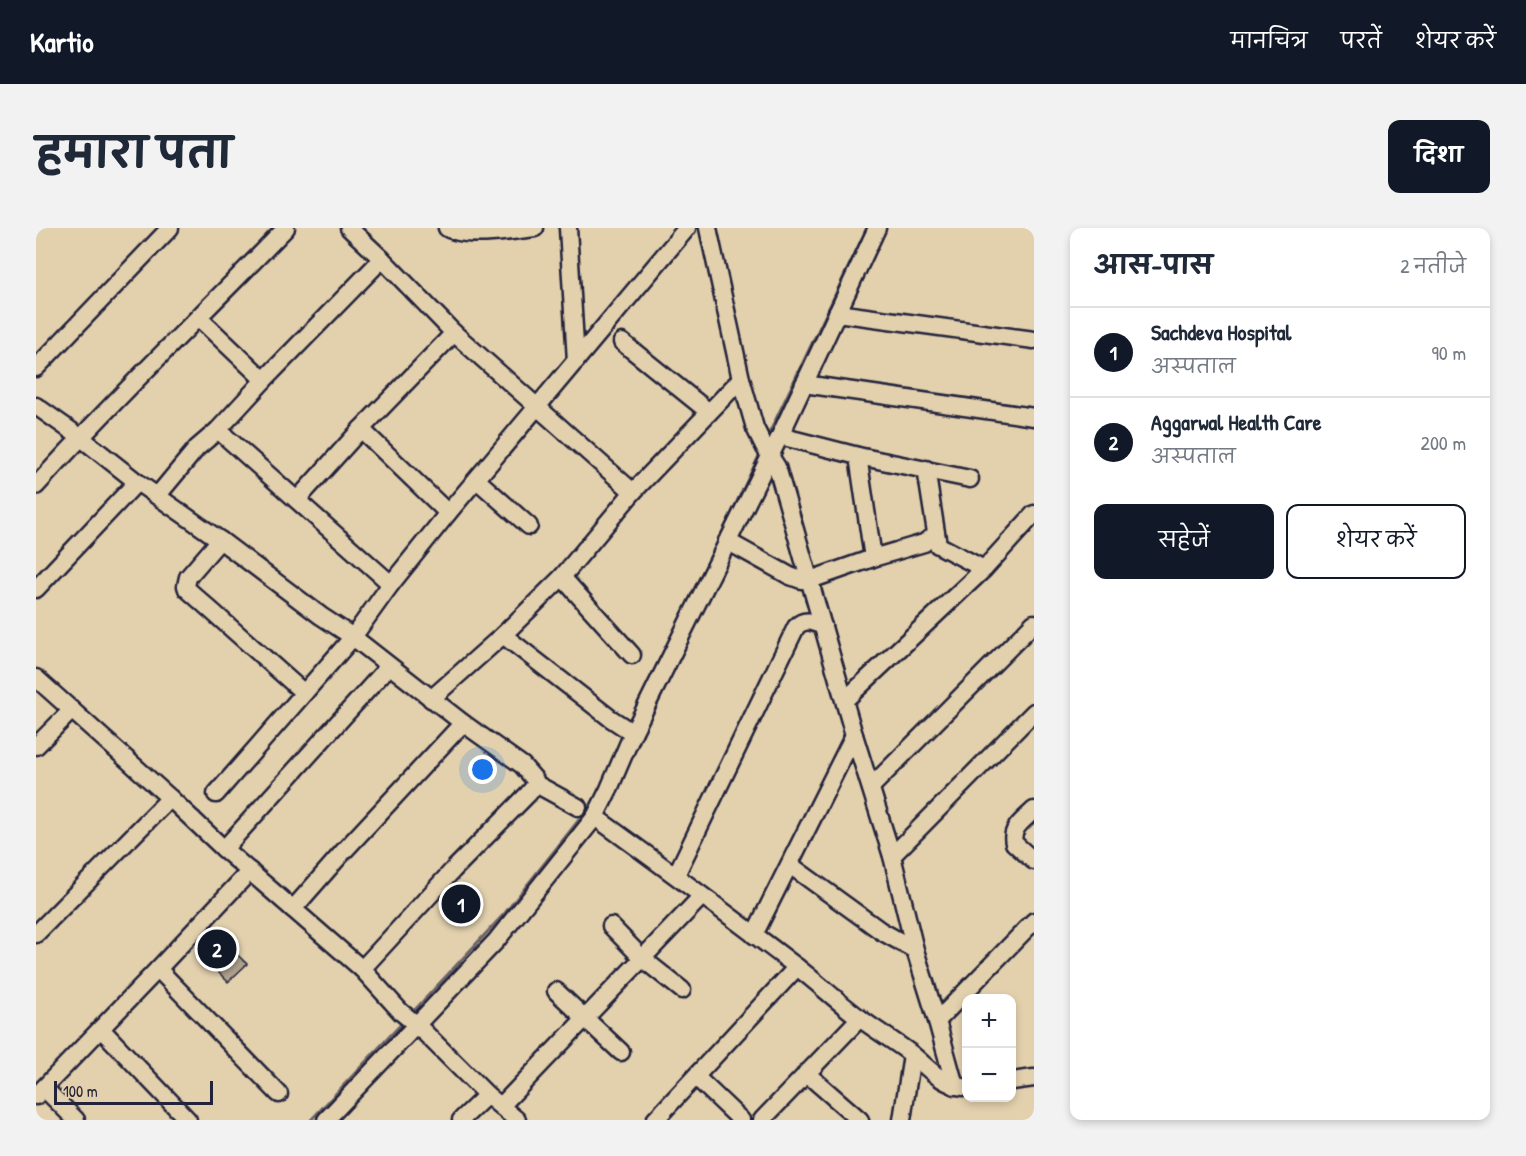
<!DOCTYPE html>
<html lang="hi">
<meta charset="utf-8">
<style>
:root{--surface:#fff;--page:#f2f2f3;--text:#1f2937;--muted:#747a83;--line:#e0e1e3;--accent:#111827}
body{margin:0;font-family:"Patrick Hand","Playpen Sans Deva",sans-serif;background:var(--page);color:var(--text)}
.controls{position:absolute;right:18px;bottom:18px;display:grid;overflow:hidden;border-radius:12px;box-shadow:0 3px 9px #0003}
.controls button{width:54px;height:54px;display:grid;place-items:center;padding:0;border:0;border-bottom:2px solid var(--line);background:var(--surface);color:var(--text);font:30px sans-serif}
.scale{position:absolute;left:18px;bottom:15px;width:159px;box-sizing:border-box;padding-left:6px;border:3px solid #22223b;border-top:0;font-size:16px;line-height:21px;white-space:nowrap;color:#22223b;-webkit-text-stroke:4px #e3d1ae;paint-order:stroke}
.you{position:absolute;left:447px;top:542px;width:21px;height:21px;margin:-15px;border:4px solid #fff;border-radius:50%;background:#1a73e8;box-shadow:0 0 0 9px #1a73e833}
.badge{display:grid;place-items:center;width:39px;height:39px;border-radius:50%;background:var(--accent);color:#fff;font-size:20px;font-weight:700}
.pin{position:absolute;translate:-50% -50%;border:3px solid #fff;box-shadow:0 2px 6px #0006}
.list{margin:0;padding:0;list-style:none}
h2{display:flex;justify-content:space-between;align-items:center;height:78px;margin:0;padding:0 24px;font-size:26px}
h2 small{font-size:20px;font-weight:400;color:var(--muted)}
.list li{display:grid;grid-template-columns:39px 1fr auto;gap:18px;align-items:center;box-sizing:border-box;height:90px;padding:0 24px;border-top:2px solid var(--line)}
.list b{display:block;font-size:22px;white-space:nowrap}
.list p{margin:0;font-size:20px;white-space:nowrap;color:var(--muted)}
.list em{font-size:20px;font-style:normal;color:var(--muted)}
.actions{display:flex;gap:12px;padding:18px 24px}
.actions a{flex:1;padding:14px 0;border:2px solid var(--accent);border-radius:12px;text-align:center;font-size:21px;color:var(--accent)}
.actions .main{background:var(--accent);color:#fff}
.map{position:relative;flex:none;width:998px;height:892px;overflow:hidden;border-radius:12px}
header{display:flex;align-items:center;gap:36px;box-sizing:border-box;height:84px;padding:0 30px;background:var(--accent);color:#fff}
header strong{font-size:28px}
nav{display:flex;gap:33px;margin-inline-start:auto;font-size:21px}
.intro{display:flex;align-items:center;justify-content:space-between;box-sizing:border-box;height:144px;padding:0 36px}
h1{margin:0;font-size:42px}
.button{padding:15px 27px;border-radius:12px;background:var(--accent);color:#fff;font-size:21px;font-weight:700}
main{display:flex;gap:36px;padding:0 36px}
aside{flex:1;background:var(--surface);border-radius:12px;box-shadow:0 3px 9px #0003}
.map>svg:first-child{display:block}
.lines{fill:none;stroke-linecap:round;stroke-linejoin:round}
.stream{stroke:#6b6467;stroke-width:3}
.building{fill:#b0a390;stroke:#22223b;stroke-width:1.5}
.minor-casing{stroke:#22223b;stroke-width:21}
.minor{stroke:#e3d1ae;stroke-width:16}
</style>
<header>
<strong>Kartio</strong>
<nav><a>मानचित्र</a><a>परतें</a><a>शेयर करें</a></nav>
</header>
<div class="intro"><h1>हमारा पता</h1><a class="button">दिशा</a></div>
<main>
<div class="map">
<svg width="998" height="892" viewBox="0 0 998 892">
<rect width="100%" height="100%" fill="#e3d1ae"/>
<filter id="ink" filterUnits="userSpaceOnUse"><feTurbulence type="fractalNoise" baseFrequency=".0167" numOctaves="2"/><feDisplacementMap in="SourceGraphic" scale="12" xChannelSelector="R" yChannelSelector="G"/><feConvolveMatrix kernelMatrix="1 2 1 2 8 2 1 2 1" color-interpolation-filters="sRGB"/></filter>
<g filter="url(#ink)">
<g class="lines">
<g class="stream">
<path d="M731 210 831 0"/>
<path d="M630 421 725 224"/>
<path d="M375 786 469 685 558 573"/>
<path d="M275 892 368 793"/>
</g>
</g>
<g class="building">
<path d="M422 656 440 674 425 689 409 673 416 666 414 664Z"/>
<path d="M184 710 211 736 192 754 165 727 171 719 174 721Z"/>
</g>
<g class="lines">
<g class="minor-casing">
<g id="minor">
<path d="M313 0 346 31 418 105 597 264"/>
<path d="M411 0C430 11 477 3 499 0"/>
<path d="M532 0 540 133"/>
<path d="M672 0 705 151 719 200 729 220 741 239 818 507 856 628 879 722 901 793 919 858"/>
<path d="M801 85 998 112"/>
<path d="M163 90 228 152"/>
<path d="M586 114 673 184"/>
<path d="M0 140 134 0"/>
<path d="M768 156 998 189"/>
<path d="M0 178 44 209 101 254 184 312 285 388 317 409 427 495 486 537 499 552 498 559 492 566 417 642 326 741"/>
<path d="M325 201 412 285"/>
<path d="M182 202 355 356"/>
<path d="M744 208 822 228 934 251"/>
<path d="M822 228 837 330"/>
<path d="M890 241 902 317 948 341"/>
<path d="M441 252 493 298"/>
<path d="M0 258C80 169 167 86 250 0"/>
<path d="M122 267 161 220 182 202 228 152 346 31"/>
<path d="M261 272 325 201 418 105"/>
<path d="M184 312 152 349 150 358 151 361 268 465"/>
<path d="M691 313 754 348 765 352H774L837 330 888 315 900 306"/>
<path d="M526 349 596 427"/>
<path d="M0 361 101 254"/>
<path d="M467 407 574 490 597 505"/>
<path d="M0 450 134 570 188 621 326 741 365 784 381 797 451 867 481 892"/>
<path d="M395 471 467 407 526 349 597 264 705 151"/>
<path d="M809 472 948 341 998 286"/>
<path d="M0 518 36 482"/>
<path d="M500 556 542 579"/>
<path d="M835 559 998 395"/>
<path d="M180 566 317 409 355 356 412 285 651 0"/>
<path d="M998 582C988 592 974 600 978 615L998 633"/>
<path d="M559 589C627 638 694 688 761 739 783 756 803 775 825 791 841 803 858 813 874 825 891 838 904 856 927 859"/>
<path d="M188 621 353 438"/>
<path d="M856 628 998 484"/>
<path d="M754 637 845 703 879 722"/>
<path d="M640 647 760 399C768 390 777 394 787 398"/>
<path d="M257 681 307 624 427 495"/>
<path d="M575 698 607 731 646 762"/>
<path d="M0 706 134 570"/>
<path d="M718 707 818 507"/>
<path d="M122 741 243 866"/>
<path d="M520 763 585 824"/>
<path d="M901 793 998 693"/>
<path d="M65 801 152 892"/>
<path d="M770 845 824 892"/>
<path d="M660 849 705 892"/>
<path d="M976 853 998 850"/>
<path d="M8 860 40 892"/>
<path d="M0 868 122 741 214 643"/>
<path d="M465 878 666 668"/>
<path d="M290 892 460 713 559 589 573 561 597 505 744 208 841 0"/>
<path d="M425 892 451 867"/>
<path d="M619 892 761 739"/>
<path d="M726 892 824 790"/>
<path d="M866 892 876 827"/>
</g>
</g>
<use href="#minor" class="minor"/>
</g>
</g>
</svg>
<div class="controls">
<button>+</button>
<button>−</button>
</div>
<div class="scale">100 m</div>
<div class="you"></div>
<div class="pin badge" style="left:425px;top:676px">1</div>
<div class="pin badge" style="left:181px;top:721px">2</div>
</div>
<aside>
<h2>आस-पास<small>2 नतीजे</small></h2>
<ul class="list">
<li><span class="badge">1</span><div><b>Sachdeva Hospital</b><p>अस्पताल</p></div><em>90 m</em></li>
<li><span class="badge">2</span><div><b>Aggarwal Health Care</b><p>अस्पताल</p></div><em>200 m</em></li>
</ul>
<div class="actions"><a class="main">सहेजें</a><a>शेयर करें</a></div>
</aside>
</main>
